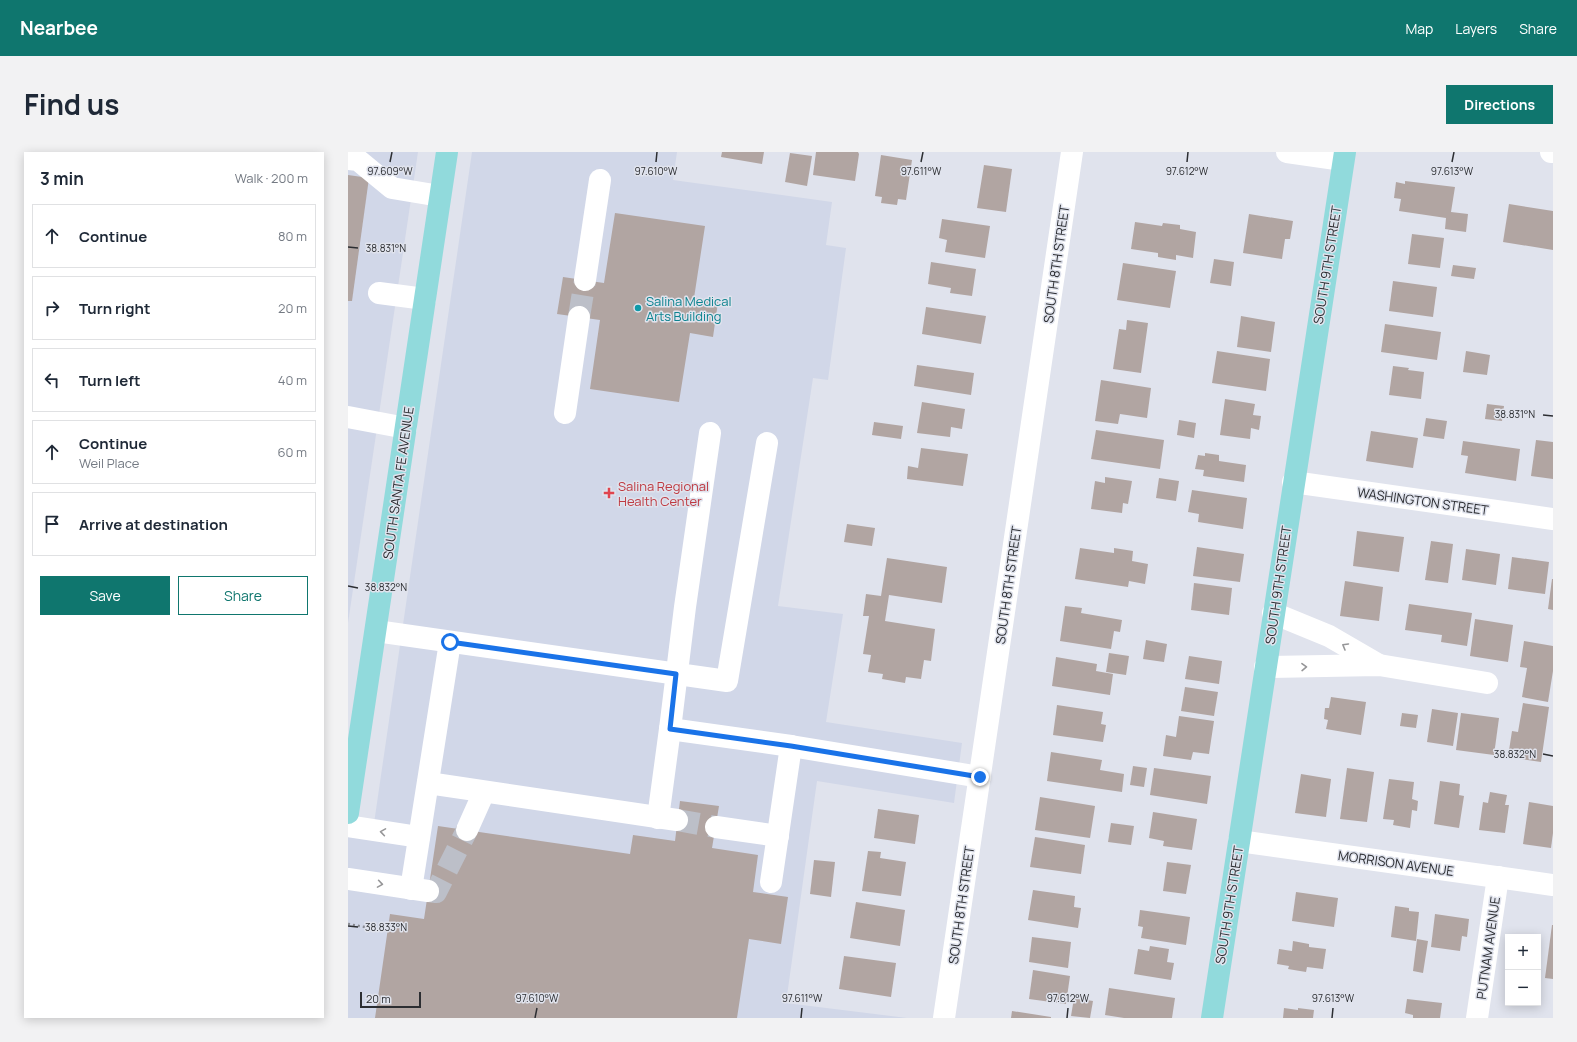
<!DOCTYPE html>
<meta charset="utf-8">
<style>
:root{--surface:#fff;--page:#f2f2f3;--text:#1f2937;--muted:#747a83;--line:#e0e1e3;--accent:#0f766e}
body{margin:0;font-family:Manrope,sans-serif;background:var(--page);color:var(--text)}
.controls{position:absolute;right:12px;bottom:12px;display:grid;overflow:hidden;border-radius:0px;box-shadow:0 2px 10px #0003}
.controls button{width:36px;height:36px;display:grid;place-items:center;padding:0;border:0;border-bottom:1px solid var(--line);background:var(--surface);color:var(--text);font:20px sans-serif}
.scale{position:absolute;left:12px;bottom:10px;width:61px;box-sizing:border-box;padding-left:4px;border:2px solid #2c2e32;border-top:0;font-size:11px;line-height:14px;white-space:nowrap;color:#2c2e32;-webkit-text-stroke:3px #e0e3ed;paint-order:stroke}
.stop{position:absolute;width:12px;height:12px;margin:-9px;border:3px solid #1a73e8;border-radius:50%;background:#fff}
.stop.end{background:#1a73e8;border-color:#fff;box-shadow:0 1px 4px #0008}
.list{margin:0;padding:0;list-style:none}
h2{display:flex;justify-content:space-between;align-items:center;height:52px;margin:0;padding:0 16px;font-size:17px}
h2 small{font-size:13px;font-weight:400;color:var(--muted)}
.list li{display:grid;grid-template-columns:26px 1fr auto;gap:12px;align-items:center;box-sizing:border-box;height:64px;margin:0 8px 8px;padding:0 8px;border:1px solid var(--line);border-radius:0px}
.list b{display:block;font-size:15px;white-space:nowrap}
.list p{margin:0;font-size:13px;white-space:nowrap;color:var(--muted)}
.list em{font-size:13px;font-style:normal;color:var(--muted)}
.actions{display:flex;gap:8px;padding:12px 16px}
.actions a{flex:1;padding:9px 0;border:1px solid var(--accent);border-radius:0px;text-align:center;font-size:14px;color:var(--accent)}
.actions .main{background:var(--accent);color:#fff}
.icon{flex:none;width:22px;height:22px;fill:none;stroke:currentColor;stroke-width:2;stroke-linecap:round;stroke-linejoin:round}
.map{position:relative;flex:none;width:1205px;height:866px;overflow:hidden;border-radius:0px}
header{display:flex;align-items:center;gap:24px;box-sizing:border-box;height:56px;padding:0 20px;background:var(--accent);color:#fff}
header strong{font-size:19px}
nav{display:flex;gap:22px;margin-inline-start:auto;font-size:14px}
.intro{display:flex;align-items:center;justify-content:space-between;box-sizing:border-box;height:96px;padding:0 24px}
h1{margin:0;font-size:28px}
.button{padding:10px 18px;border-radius:0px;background:var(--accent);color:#fff;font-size:14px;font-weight:700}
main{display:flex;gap:24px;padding:0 24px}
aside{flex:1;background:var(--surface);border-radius:0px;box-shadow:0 2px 10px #0003}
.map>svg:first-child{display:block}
.built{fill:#d1d7e8}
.building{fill:#b1a5a2}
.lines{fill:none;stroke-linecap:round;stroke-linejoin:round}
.minor-tunnel{stroke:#bcbfc8;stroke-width:22;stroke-dasharray:22 11;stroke-linecap:butt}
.path{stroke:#888a91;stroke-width:2.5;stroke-dasharray:2 3;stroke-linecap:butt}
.minor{stroke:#fff;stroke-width:22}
.major{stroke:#91dadc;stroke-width:22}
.oneway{stroke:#969698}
.route{stroke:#1a73e8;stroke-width:5}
.ticks{fill:none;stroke:#2c2e32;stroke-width:1.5}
.culture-dot{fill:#0f9aa8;stroke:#e0e3ed;stroke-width:1.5}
.health-dot{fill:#e0444e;stroke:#e0e3ed;stroke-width:1.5}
.labels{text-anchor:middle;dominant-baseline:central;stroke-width:3;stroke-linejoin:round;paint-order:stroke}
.street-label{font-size:13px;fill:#2c2e32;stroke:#e0e3ed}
.culture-label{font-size:13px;fill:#0d838f;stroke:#e0e3ed;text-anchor:start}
.health-label{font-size:13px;fill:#be3a42;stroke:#e0e3ed;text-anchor:start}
.ticks-label{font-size:10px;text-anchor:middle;fill:#2c2e32;stroke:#e0e3ed;stroke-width:3;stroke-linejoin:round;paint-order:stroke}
</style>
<header>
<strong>Nearbee</strong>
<nav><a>Map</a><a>Layers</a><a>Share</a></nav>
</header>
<div class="intro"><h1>Find us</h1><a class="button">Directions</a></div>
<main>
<aside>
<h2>3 min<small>Walk · 200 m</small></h2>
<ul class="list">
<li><svg class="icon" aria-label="ahead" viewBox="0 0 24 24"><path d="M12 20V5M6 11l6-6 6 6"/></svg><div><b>Continue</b></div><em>80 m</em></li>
<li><svg class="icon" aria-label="right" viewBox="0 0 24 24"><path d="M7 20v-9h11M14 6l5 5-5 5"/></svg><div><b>Turn right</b></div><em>20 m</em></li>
<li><svg class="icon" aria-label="left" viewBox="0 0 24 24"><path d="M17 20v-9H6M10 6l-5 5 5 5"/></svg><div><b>Turn left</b></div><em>40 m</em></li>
<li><svg class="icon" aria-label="ahead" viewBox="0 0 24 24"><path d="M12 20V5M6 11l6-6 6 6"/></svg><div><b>Continue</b><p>Weil Place</p></div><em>60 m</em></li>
<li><svg class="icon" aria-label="arrive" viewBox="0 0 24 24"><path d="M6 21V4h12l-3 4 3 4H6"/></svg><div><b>Arrive at destination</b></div></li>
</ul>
<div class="actions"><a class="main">Save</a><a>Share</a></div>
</aside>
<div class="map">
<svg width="1205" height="866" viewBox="0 0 1205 866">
<rect width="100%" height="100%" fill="#e0e3ed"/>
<g class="built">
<path d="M0 0H70L0 471Z"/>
<path d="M124 0H329L325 28 484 50 478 93 498 96 480 228 465 226 430 454 495 462 478 570 614 591 606 651 469 629 438 851 559 866H0V682L24 685Z"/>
</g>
<g class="building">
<path d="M374 0H416L414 12 373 5Z"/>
<path d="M468 0H510L511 2 507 29 465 23Z"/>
<path d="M442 1 464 4 459 34 437 30Z"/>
<path d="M533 3 564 8 558 48 550 47 549 53 533 51 534 45 527 44Z"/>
<path d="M636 13 664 17 658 60 629 56Z"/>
<path d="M0 23 21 26 4 149H0Z"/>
<path d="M1057 29 1107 35 1103 60 1120 62 1118 80 1097 77 1098 66 1051 59 1053 47 1046 46 1048 30 1057 32Z"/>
<path d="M1161 52 1205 59V98L1155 90Z"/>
<path d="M267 61 357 74 346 146 370 150 365 185 342 181 331 250 242 237 252 168 209 162 215 125 256 131Z"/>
<path d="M901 62 945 69 942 87H937L934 107 895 101Z"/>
<path d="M594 67 642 74 637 106 597 100 599 88 591 86Z"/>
<path d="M787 70 814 74 815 71 832 73V77L848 80 845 106 828 103V108L810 105V101L783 97Z"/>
<path d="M1064 82 1096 86 1092 116 1060 112Z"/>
<path d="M866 107 886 110 883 134 862 131Z"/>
<path d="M583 110 628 117 624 144 602 141 603 136 580 132Z"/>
<path d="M775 111 828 119 822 156 769 148Z"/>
<path d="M1105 113 1128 116 1126 127 1103 124Z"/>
<path d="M1045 129 1089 135 1085 165 1041 159Z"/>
<path d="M578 155 638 164 633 192 574 182Z"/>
<path d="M893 164 927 170 923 200 889 195Z"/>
<path d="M779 168 800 171 793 221 765 217 771 177 778 178Z"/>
<path d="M1037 172 1093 180 1089 208 1033 200Z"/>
<path d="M869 199 922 207 918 239 864 231Z"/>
<path d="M1118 199 1142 203 1139 223 1115 220Z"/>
<path d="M569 213 626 221 623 243 566 234Z"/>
<path d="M1045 214 1061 216 1060 218 1076 220 1073 247 1041 243Z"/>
<path d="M753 228 803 236 799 266 772 262 770 272 747 269Z"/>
<path d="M877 247 907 252 905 263 913 264 911 278 903 276 902 287 872 283Z"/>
<path d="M574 250 617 257 614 277 603 275 602 285 569 281Z"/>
<path d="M1139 252 1156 254 1154 269 1137 267Z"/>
<path d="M1078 266 1099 269 1096 287 1075 284Z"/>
<path d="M831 268 848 271 846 286 829 283Z"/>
<path d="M526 270 555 274 553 287 524 283Z"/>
<path d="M748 278 816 288 812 317 743 307Z"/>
<path d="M1023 279 1070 286 1065 316 1018 309Z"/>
<path d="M1188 288 1205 290V327L1183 324Z"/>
<path d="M1115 289 1172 297 1168 329 1117 321 1120 304 1113 303Z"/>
<path d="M573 296 620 302 615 334 559 327 560 314 570 316Z"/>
<path d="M857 301 871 303V309L898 313 896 330 855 324 856 318 847 317 850 303 857 304Z"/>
<path d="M757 325 784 329 780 352 775 351 774 361 743 357 747 329 757 331Z"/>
<path d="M811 326 831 329 828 349 808 346Z"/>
<path d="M844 338 899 346 895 377 850 370 851 362 840 360Z"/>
<path d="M499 372 527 376 524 394 496 390Z"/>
<path d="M1009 379 1056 385 1051 420 1005 414Z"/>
<path d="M1083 389 1105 392 1100 431 1077 428Z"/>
<path d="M849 395 896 402 892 430 845 424Z"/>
<path d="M732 396 766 401V396L785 399 784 409 800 412 797 432 781 429 780 435 727 427Z"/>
<path d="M1118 397 1152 402 1148 433 1114 428Z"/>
<path d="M1164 405 1201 410 1197 442 1160 437Z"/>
<path d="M539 406 599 415 594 451 541 443 537 469 587 477 583 509 576 508 573 527 558 525 557 531 534 527 535 522 520 520 523 503 515 502 521 464H515L518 442 533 444Z"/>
<path d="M1204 427H1205V458L1200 457Z"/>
<path d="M997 429 1035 435 1031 469 992 464Z"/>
<path d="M846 431 884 436 881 463 843 458Z"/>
<path d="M1061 452 1124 461 1119 494 1093 490 1094 483 1057 478Z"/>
<path d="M717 454 734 456 733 461 774 468 772 480 766 479 763 497 712 489Z"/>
<path d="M1127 467 1165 473 1160 510 1122 504Z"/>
<path d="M798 488 819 492 816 510 795 507Z"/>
<path d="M1176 489 1205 494V519L1200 550 1174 545 1179 516 1172 515Z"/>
<path d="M761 501 781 504 778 523 758 520Z"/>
<path d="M841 504 874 509 871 532 837 527Z"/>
<path d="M708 505 749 512 748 519 765 522 762 543 704 534Z"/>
<path d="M837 535 870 540 866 564 833 559Z"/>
<path d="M983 545 1018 550 1013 583 978 577 980 568 976 567 977 556H981Z"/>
<path d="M1175 551 1201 555 1193 610 1160 605 1164 579 1170 580Z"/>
<path d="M709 553 755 560 753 572 758 573 755 590 705 583Z"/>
<path d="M1084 557 1110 561 1105 594 1079 590Z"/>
<path d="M1054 561 1070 563 1068 576 1052 574Z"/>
<path d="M1113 561 1151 566 1146 603 1108 598Z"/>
<path d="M831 564 866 569 861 602 845 600 843 608 815 604 818 583 828 585Z"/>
<path d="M703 600 754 608 752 618 776 622 774 640 699 629Z"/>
<path d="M785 614 799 616 796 635 782 633Z"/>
<path d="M806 616 863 624 859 652 802 643Z"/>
<path d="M999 616 1026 620 1019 670 992 667Z"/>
<path d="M953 622 983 627 978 665 947 661Z"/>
<path d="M1041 627 1066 630 1064 647 1070 649 1069 659 1064 658 1062 676 1045 673 1046 668 1035 667Z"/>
<path d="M1092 629 1112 632 1111 643 1116 644 1111 676 1086 672Z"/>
<path d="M1142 640 1159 643 1157 653H1161L1157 681 1131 678 1135 650 1140 651Z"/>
<path d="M692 645 747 654 742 686 687 678Z"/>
<path d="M332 649 371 654 364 696 410 703 405 740 440 745 433 792 401 787 389 866H27L42 762 76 767 90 674 282 702 285 683 327 689Z"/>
<path d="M1181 650 1205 654V681L1203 696 1175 692Z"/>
<path d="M530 657 571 663 567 692 526 686Z"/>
<path d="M805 660 849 667 844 698 815 694 816 689 801 686Z"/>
<path d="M763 671 786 674 783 693 760 690Z"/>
<path d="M687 685 737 693 733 722 682 715Z"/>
<path d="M520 699 533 700 532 706 558 710 553 744 514 739Z"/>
<path d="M466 708 487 710 483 745 462 742Z"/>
<path d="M819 710 843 713 838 742 815 739Z"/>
<path d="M685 738 727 744 726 755 733 756 730 776 680 768Z"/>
<path d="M948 740 990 746 986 775 944 769Z"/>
<path d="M508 750 557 758 552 794 502 786Z"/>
<path d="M1047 754 1061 756V759L1071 760 1068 789 1043 785Z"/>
<path d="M792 758 842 765 838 793 793 786 795 775 790 774Z"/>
<path d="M1087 762 1121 767 1119 785 1114 784 1112 799 1083 795Z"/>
<path d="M1204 773H1205V827L1197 826Z"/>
<path d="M684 785 723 790 720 816 681 810Z"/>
<path d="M1069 787 1080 789 1075 821 1065 819Z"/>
<path d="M945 789 961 792V795L978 797 975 817 959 815 958 820 940 817 941 814 929 812 931 797 944 799Z"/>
<path d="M802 794 821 797 819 810 826 811 823 828 786 822 790 797 801 799Z"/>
<path d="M496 804 548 811 543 845 491 837Z"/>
<path d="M685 818 722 824 718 852 681 847Z"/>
<path d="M761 836 827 846 824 866H776L757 863Z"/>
<path d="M726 846 745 849 742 866 723 864Z"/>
<path d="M1059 847 1094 851 1092 866H1065V863L1057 861Z"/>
<path d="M936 856 950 858V856L966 858 965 866H935Z"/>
<path d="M664 859 703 865V866H663Z"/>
</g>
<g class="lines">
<g class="minor-tunnel">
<path d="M231 165 237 128"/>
<path d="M329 668 368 675"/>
<path d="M80 739 88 740 119 678"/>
</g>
<path class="path" d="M0 772 28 777"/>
<g class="minor">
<path d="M939 0 995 8"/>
<path d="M1203 0H1205"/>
<path d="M0 7 10 8 44 36 92 44"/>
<path d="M237 128 252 28"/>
<path d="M31 141 77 147"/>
<path d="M217 261 231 165"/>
<path d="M0 265 58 276"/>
<path d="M945 330 1205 367"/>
<path d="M925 461 981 484 1031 513"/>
<path d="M28 479 379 529 419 291"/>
<path d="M917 515 1031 513 1139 531"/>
<path d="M322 577 443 594 632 625"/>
<path d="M80 631 329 668"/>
<path d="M310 666 322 577 337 455 362 281"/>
<path d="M0 674 71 685"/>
<path d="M368 675 430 684"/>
<path d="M119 678 136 640"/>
<path d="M891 689 1205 733"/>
<path d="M0 727 80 739"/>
<path d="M423 730 443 594"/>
<path d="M63 737 102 490"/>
<path d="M596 866 724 0"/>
<path d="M1129 866 1150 725"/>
</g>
<g class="major">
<path d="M0 661 99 0"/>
<path d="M864 866 997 0"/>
</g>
</g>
<defs><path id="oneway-chevron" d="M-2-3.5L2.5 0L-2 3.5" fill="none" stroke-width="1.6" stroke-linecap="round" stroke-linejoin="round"/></defs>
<g class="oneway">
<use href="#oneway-chevron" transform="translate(997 494) rotate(-150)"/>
<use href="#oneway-chevron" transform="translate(956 515) rotate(-1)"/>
<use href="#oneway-chevron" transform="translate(35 680) rotate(-171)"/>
<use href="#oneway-chevron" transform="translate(32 732) rotate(9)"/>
</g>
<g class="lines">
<path class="route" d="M102 490 328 522 322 577 443 594 632 625"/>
</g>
<path class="ticks" d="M42 10 44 0M308 10 309 0M573 10 575 0M839 10 840 0M1104 10 1106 0M0 95 10 96M1195 263 1205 264M0 434 10 436M1195 602 1205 604M0 774 10 775M187 866 189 856M453 866 454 856M719 866 720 856M984 866 985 856"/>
<circle class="culture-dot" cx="290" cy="156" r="4"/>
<path class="health-dot" d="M259 335h4v4h4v4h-4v4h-4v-4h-4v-4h4z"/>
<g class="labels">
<g class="street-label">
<text transform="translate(708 112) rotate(-82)">SOUTH 8TH STREET</text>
<text transform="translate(979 113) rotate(-81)">SOUTH 9TH STREET</text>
<text transform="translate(50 331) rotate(-82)">SOUTH SANTA FE AVENUE</text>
<text transform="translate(1075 349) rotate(8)">WASHINGTON STREET</text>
<text transform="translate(660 433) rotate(-82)">SOUTH 8TH STREET</text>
<text transform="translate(930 433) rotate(-82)">SOUTH 9TH STREET</text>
<text transform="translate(1048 711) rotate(8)">MORRISON AVENUE</text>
<text transform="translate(613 753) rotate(-82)">SOUTH 8TH STREET</text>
<text transform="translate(881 753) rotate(-81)">SOUTH 9TH STREET</text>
<text transform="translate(1140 796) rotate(-82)">PUTNAM AVENUE</text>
</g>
<g class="culture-label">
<text x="298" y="149">Salina Medical<tspan x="298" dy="15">Arts Building</tspan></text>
</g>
<g class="health-label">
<text x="270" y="334">Salina Regional<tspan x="270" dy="15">Health Center</tspan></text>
</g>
</g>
<g class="ticks-label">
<text x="42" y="23">97.609°W</text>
<text x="308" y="23">97.610°W</text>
<text x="573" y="23">97.611°W</text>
<text x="839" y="23">97.612°W</text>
<text x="1104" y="23">97.613°W</text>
<text x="38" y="100">38.831°N</text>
<text x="1167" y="266">38.831°N</text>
<text x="38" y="439">38.832°N</text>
<text x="1167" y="606">38.832°N</text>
<text x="38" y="779">38.833°N</text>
<text x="189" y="850">97.610°W</text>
<text x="454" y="850">97.611°W</text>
<text x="720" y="850">97.612°W</text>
<text x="985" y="850">97.613°W</text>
</g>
</svg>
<div class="controls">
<button>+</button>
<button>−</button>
</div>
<div class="scale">20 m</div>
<div class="stop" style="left:102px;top:490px"></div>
<div class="stop end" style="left:632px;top:625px"></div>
</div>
</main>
